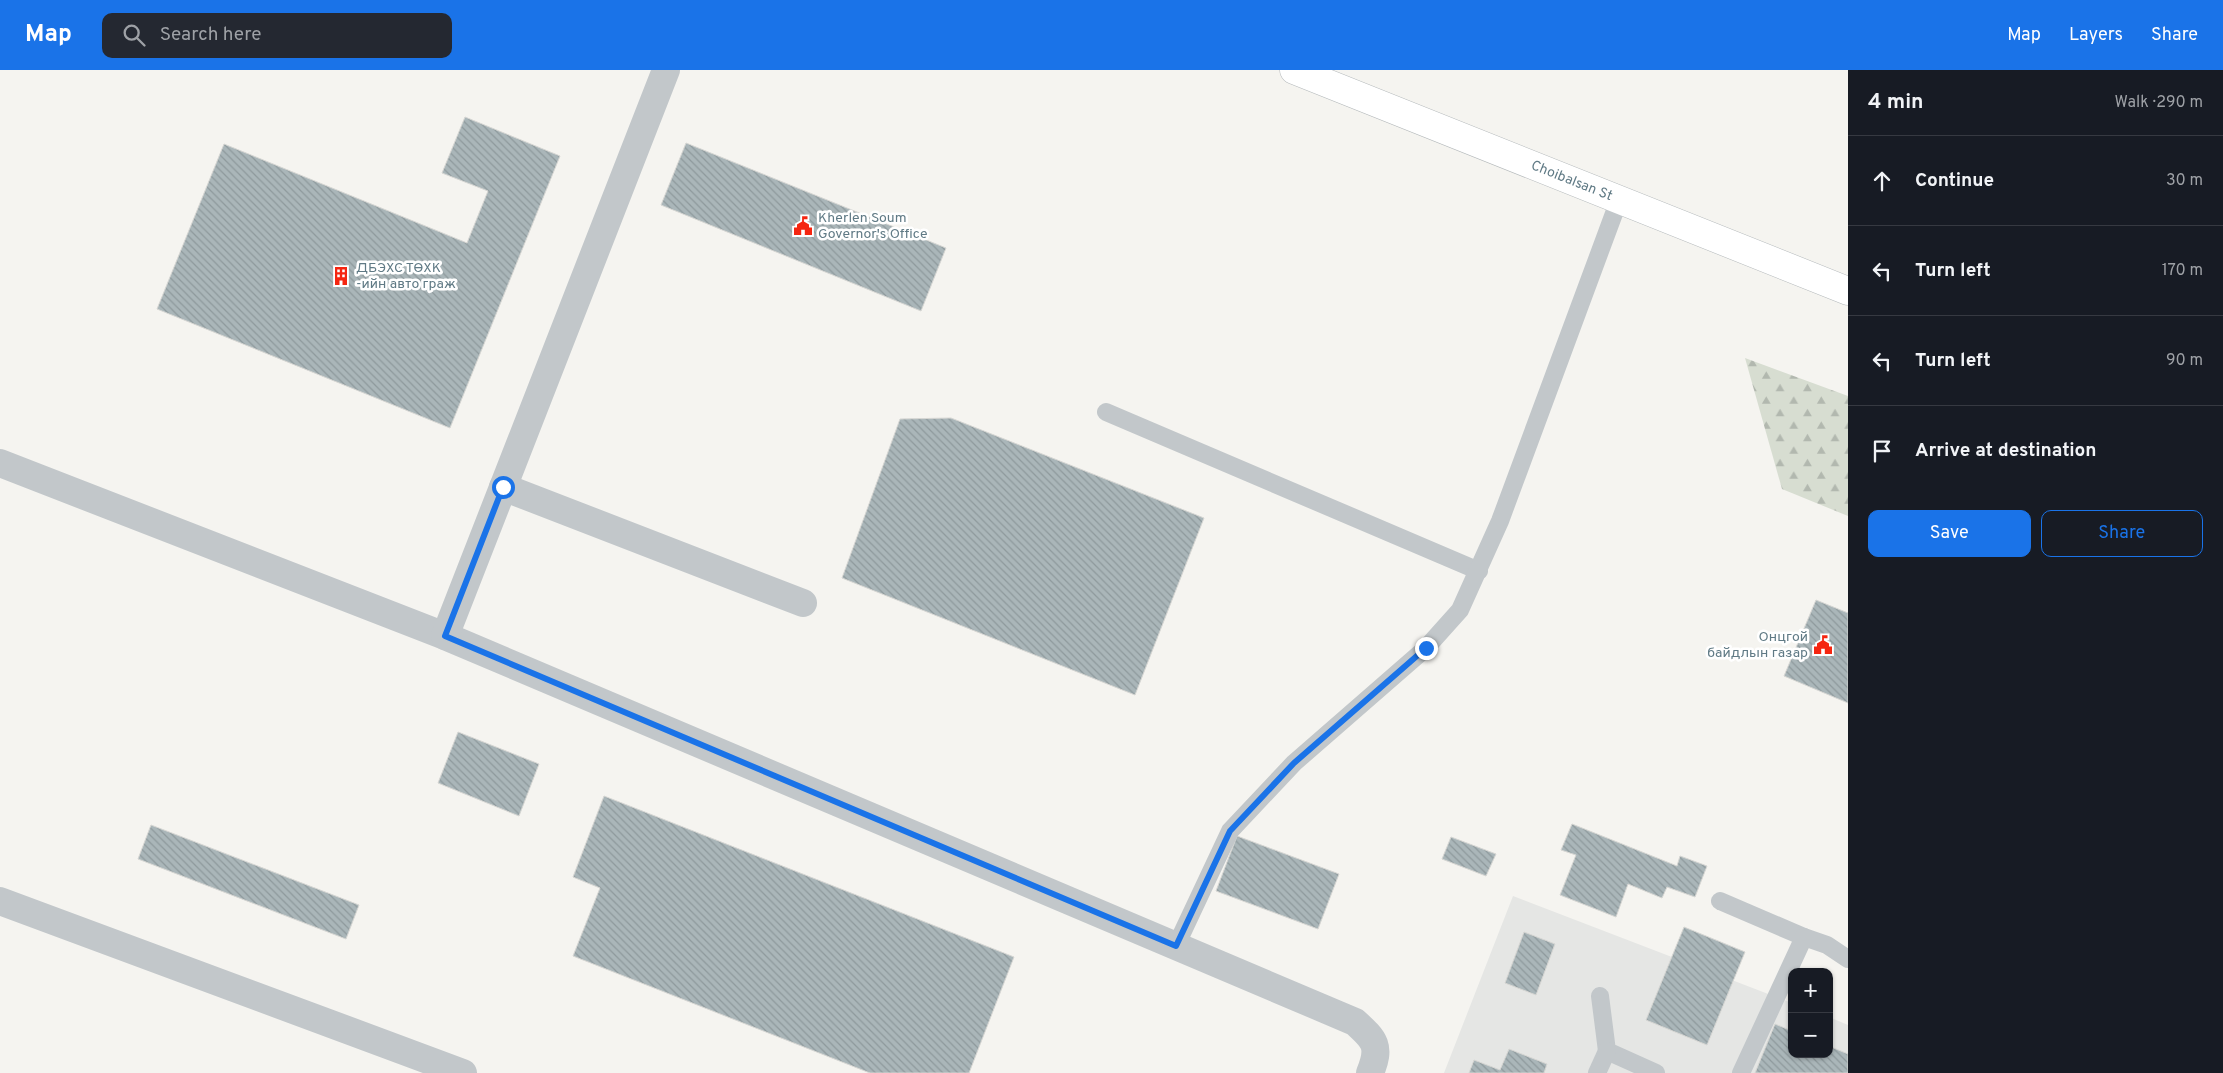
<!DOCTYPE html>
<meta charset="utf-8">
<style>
:root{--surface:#171b24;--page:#242831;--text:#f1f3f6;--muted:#9ea1a6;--line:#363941;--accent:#1a73e8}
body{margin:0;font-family:Overpass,sans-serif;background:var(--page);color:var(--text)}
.controls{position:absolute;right:15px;bottom:15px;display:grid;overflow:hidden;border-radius:10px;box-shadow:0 1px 4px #0004}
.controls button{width:45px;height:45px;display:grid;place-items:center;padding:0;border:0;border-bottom:1px solid var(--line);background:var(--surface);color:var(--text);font:25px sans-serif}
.stop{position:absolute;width:15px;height:15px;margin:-11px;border:4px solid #1a73e8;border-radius:50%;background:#fff}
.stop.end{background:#1a73e8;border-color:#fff;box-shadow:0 1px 5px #0008}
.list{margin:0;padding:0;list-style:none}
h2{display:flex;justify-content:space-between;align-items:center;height:65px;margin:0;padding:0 20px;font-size:21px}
h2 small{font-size:16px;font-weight:400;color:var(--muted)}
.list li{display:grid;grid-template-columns:32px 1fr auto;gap:15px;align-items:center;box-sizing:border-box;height:90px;padding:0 20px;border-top:1px solid var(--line)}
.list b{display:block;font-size:19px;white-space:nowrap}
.list em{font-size:16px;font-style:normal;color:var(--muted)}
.actions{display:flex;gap:10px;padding:15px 20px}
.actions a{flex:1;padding:11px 0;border:1px solid var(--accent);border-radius:10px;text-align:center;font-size:18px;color:var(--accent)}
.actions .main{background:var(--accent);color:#fff}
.icon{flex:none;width:28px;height:28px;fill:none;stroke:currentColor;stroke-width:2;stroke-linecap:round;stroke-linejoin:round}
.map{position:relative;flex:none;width:1848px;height:1003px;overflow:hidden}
header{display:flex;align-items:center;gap:30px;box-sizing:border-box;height:70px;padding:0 25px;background:var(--accent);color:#fff}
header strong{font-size:24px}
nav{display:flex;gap:28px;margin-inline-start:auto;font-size:18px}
.search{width:350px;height:45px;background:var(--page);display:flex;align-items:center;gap:12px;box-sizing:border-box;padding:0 18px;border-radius:10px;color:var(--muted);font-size:19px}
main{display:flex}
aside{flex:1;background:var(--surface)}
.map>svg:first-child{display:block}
.built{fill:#e5e6e4}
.forest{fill:url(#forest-firs)}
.building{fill:url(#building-back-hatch);stroke:#d6d6d3}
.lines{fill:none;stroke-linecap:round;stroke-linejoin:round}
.trunk-casing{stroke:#b4b9bb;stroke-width:29}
.service{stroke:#c2c7ca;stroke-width:18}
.minor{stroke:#c2c7ca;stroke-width:28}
.trunk{stroke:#fff;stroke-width:28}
.route{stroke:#1a73e8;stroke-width:6}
.labels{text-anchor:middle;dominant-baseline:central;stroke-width:5;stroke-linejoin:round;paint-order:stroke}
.street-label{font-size:14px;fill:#607a85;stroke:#fff}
.poi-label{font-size:14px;fill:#607a85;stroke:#fff;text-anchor:start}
</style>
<header>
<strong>Map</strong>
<div class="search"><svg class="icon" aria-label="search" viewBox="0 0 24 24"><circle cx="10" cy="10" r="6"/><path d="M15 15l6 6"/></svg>Search here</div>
<nav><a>Map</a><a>Layers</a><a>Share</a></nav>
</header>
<main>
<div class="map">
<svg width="1848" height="1003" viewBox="0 0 1848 1003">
<defs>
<pattern id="forest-firs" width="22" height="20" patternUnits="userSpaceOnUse" patternTransform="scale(1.25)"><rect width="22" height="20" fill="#d7ddd1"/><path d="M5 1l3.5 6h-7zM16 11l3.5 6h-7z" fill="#b2b8af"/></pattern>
<pattern id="building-back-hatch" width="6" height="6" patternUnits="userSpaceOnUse" patternTransform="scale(1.25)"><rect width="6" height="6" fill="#aab6b9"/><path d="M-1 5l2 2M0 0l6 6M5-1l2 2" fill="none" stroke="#8e999c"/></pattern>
</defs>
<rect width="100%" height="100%" fill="#f5f4f0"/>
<path class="built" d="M1513 826 1792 933V984H1829V947L1848 955V1003H1444Z"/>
<path class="forest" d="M1745 288 1848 326V446L1782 419Z"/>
<g class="building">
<path d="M465 47 560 86 450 358 157 239 224 74 467 173 488 121 442 103Z"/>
<path d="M686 73 946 178 921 241 661 135Z"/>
<path d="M951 348 1204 448 1135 625 842 508 900 349Z"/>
<path d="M1816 530 1848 543V633L1784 606Z"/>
<path d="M458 662 539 694 519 746 438 713Z"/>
<path d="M604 726 1014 887 969 1003H870L573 886 600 818 573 807Z"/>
<path d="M1572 754 1677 796 1680 786 1707 796 1695 827 1667 817 1662 828 1628 814 1616 847 1560 825 1576 785 1561 780Z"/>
<path d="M151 755 359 835 346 869 138 789Z"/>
<path d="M1237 766 1339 804 1318 859 1216 821Z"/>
<path d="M1451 767 1496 784 1486 806 1442 789Z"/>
<path d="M1684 857 1745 882 1707 975 1646 950Z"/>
<path d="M1524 862 1555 874 1536 925 1505 913Z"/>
<path d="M1775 954 1792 961V984H1829V976L1848 984V1003H1755Z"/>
<path d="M1509 979 1547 994 1544 1003H1469L1474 990 1500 1000Z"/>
</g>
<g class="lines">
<g class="trunk-casing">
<g id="trunk">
<path id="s1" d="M1294 0 1848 221"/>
</g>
</g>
<g class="service">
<path d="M1106 342 1479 501"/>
<path d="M1720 831 1804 867"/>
<path d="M1176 876 1230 761 1294 693 1426 578 1460 540 1500 451 1619 130"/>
<path d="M1600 926 1607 981 1656 1003"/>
<path d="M1597 1003 1607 981"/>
<path d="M1741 1003 1804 867 1827 875 1848 889"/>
</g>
<g class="minor">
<path d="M0 393 445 566 1355 952C1375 970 1381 976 1370 1003"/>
<path d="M503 417 803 533"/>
<path d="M445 566 666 0"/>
<path d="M0 831 463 1003"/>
</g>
<use href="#trunk" class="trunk"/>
</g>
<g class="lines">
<path class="route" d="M503 417 445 566 1176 876 1230 761 1294 693 1426 578"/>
</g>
<defs>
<g id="civic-bare" transform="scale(1.5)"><path d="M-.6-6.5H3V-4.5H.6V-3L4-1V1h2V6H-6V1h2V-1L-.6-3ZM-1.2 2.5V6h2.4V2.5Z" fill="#f52510" stroke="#fff" stroke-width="2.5" paint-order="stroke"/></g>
<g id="building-bare" transform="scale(1.5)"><path d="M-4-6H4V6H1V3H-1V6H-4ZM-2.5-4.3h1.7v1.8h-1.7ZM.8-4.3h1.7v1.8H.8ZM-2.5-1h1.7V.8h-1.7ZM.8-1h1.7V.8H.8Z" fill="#f52510" stroke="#fff" stroke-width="2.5" paint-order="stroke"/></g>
</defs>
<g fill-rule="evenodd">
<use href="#civic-bare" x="803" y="156"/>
<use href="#building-bare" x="341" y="206"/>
<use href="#civic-bare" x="1823" y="575"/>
</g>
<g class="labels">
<g class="street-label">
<text stroke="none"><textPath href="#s1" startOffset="299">Choibalsan St</textPath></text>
</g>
<g class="poi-label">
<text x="818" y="148">Kherlen Soum<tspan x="818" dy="16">Governor's Office</tspan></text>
<text x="356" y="198">ДБЭХС ТӨХК<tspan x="356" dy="16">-ийн авто граж</tspan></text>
<text x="1808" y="567" text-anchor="end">Онцгой<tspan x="1808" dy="16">байдлын газар</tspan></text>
</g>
</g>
</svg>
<div class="controls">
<button>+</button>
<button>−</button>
</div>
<div class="stop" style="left:503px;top:417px"></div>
<div class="stop end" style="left:1426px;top:578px"></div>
</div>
<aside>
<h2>4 min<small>Walk · 290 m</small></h2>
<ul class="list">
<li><svg class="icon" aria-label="ahead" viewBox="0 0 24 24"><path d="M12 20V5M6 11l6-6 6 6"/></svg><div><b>Continue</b></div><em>30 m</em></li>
<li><svg class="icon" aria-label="left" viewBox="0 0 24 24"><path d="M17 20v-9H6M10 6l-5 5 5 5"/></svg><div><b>Turn left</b></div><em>170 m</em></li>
<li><svg class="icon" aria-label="left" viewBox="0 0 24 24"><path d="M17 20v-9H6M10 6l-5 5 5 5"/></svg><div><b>Turn left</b></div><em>90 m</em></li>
<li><svg class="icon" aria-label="arrive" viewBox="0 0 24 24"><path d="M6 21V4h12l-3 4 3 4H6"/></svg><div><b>Arrive at destination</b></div></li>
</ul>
<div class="actions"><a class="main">Save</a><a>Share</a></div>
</aside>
</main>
